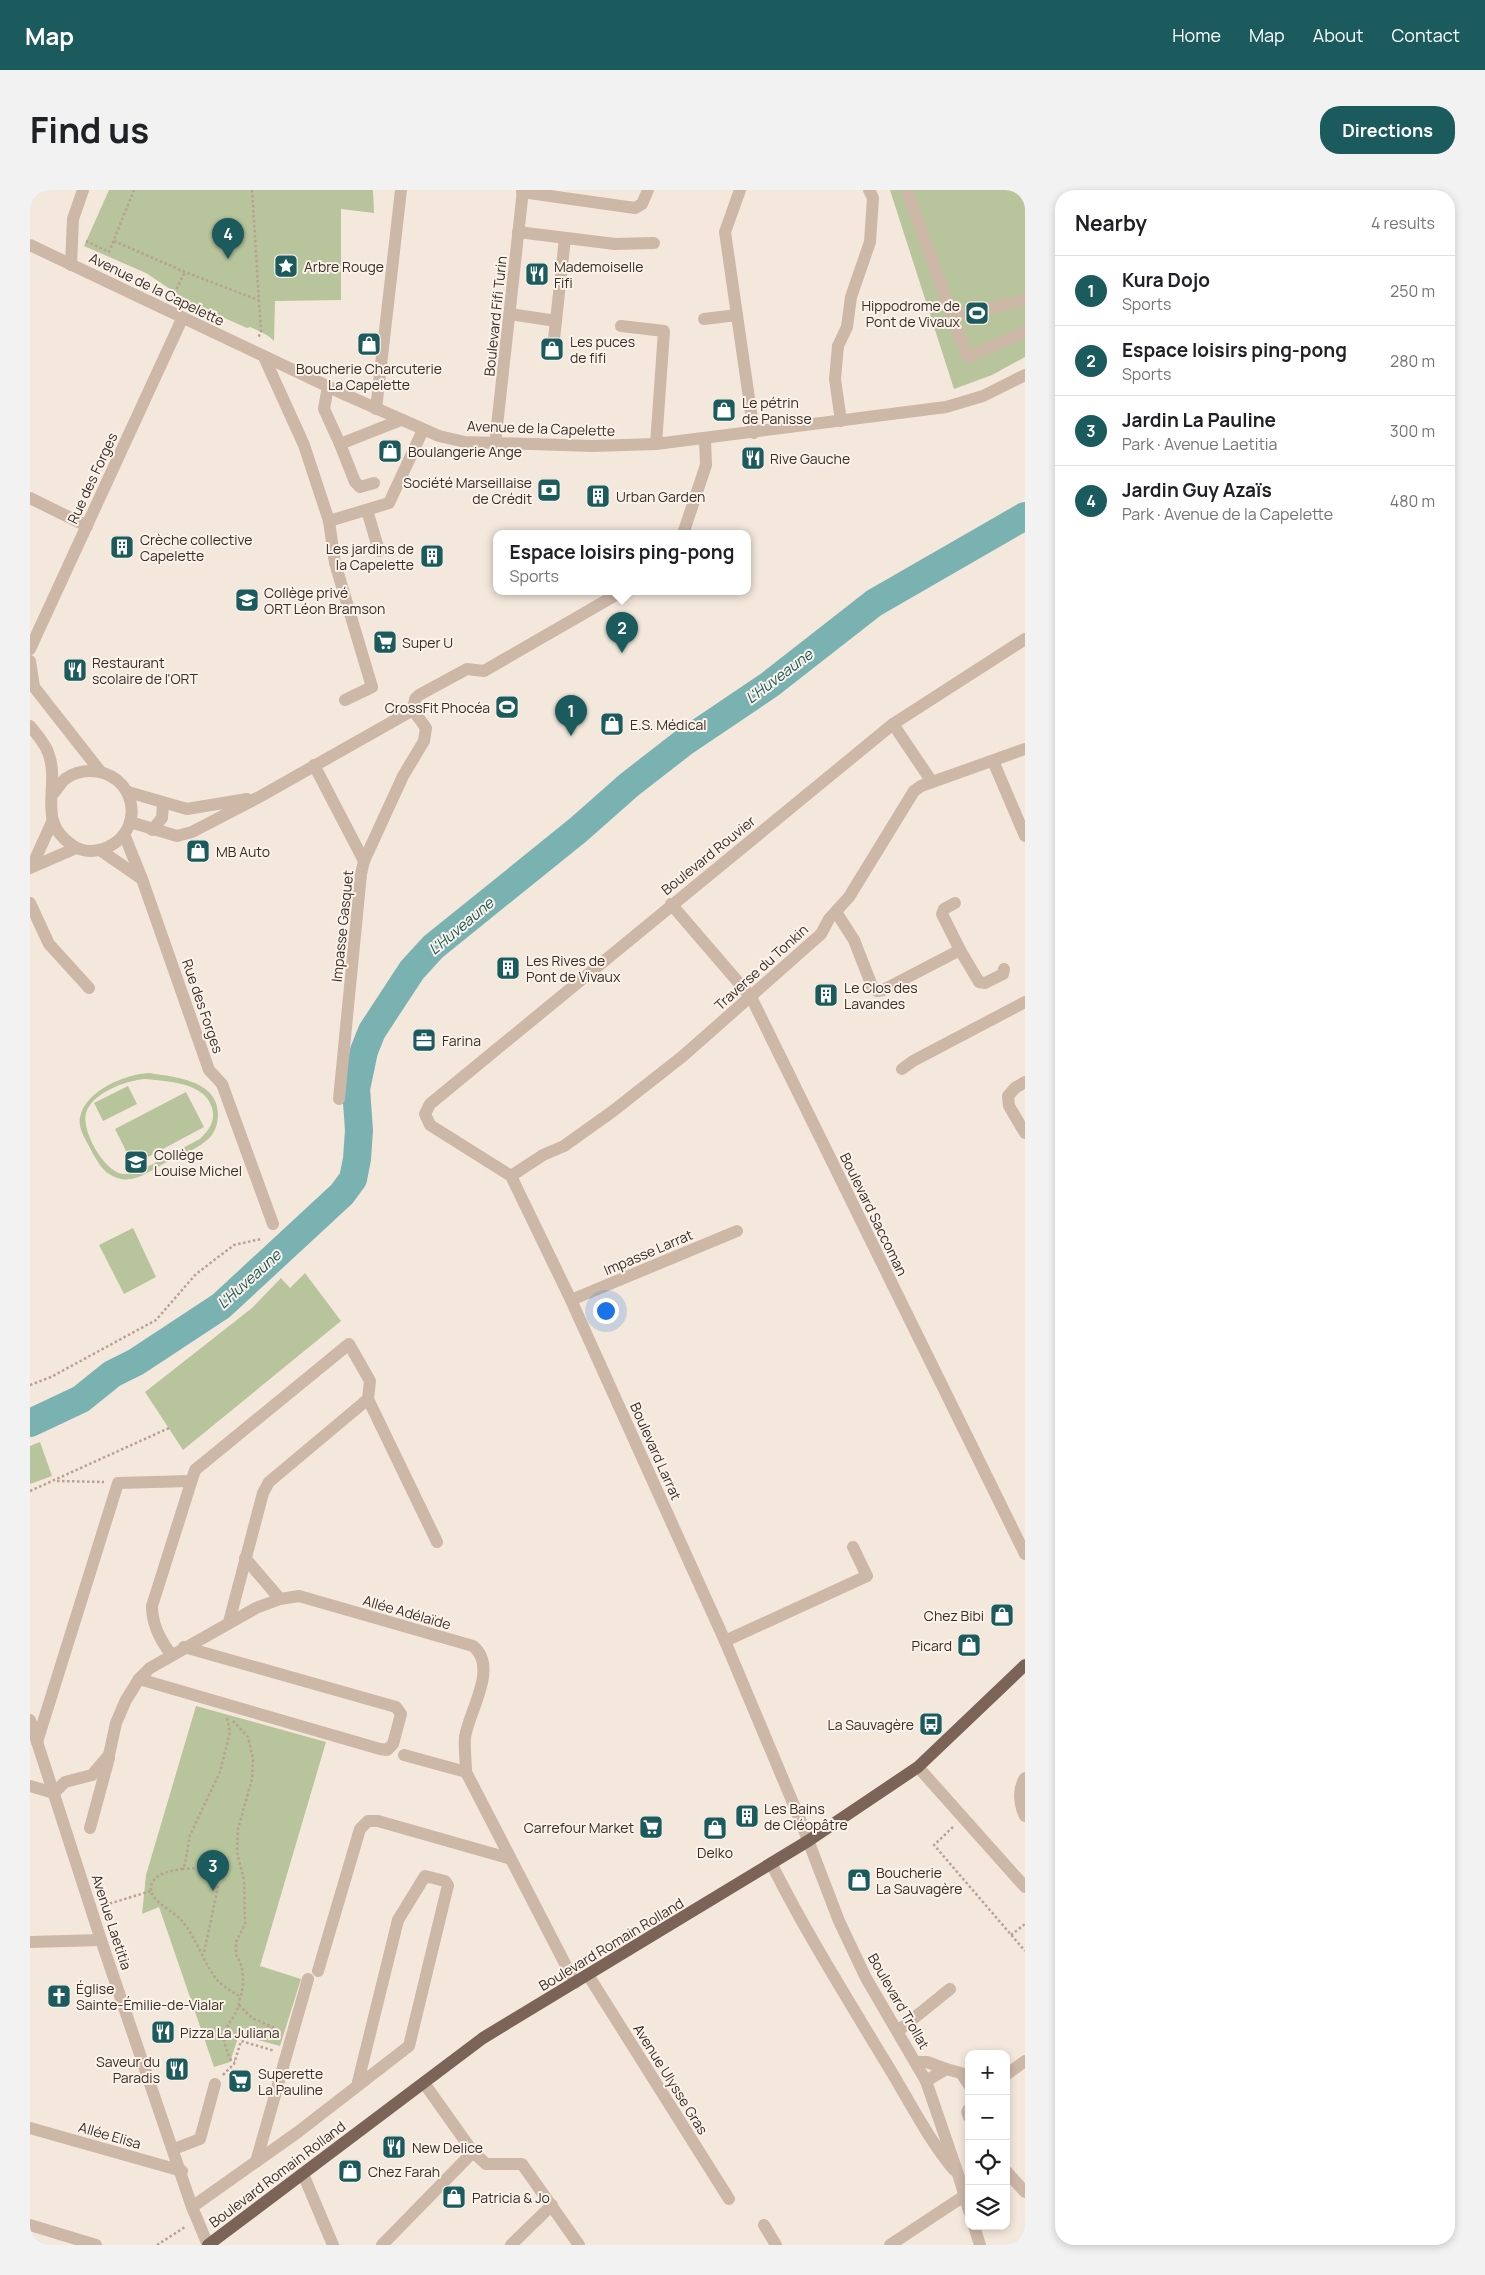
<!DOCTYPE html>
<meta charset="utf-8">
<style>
:root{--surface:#fff;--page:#f2f2f2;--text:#202124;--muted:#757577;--line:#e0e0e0;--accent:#1b5b5d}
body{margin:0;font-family:Manrope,sans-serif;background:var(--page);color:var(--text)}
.controls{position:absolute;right:15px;bottom:15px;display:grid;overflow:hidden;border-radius:10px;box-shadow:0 2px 8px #0003}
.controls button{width:45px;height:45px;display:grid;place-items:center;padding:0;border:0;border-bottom:1px solid var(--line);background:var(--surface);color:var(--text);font:25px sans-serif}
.you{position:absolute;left:575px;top:1120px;width:18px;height:18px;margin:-12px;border:4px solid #fff;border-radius:50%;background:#1a73e8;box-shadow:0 0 0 8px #1a73e833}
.badge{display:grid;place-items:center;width:32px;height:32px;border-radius:50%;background:var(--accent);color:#fff;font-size:16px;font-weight:700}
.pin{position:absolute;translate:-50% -41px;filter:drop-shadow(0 1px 2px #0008)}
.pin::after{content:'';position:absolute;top:26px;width:18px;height:15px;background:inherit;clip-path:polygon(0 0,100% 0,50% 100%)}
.popup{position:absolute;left:463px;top:340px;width:258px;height:65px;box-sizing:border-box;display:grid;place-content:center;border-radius:10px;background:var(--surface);filter:drop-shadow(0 1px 4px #0005);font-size:16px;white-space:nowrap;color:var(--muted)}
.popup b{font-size:19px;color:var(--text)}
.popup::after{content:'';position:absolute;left:50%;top:100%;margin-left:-10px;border:10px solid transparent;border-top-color:var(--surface)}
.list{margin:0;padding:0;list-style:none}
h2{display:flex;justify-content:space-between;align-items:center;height:65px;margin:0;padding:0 20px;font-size:21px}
h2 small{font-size:16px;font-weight:400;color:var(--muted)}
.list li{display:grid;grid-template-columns:32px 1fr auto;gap:15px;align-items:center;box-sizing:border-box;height:70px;padding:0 20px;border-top:1px solid var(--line)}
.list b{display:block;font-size:19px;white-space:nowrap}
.list p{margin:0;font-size:16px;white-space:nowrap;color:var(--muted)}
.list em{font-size:16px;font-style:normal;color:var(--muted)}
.icon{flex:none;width:28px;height:28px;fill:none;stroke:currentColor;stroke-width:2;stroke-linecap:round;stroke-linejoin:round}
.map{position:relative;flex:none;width:995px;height:2055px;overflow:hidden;border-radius:20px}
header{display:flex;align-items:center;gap:30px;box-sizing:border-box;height:70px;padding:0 25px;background:var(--accent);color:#fff}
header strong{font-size:24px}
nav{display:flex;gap:28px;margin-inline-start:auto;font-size:18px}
.intro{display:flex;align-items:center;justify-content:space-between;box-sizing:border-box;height:120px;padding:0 30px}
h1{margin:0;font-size:35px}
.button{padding:12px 22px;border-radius:20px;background:var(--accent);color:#fff;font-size:18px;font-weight:700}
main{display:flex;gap:30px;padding:0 30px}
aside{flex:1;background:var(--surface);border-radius:20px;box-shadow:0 2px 8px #0003}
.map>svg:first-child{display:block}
.green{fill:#b8c49b;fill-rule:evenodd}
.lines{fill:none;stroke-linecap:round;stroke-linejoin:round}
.river{stroke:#7ab2b2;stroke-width:28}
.path{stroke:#b8a191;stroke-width:2.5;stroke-dasharray:2.5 2.5;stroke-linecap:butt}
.minor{stroke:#cdb7a7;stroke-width:12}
.major{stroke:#7b6358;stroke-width:12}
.labels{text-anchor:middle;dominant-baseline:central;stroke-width:4;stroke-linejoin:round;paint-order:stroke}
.poi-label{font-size:14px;fill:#392d28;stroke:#fbf2e9;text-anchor:start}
.street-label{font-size:14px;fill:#392d28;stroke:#fbf2e9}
.water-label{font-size:15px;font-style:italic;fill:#1b5b5d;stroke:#fbf2e9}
</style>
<header>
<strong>Map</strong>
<nav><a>Home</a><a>Map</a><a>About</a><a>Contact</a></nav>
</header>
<div class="intro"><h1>Find us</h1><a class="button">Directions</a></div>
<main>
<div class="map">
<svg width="995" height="2055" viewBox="0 0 995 2055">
<rect width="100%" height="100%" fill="#f4e8dc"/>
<g class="green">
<path d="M79 0H343L344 23 311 19V110L245 111 244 151C239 145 229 141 220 137L217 138 161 113 116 83 54 56Z"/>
<path d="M860 0H995V167L962 185 924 199Z"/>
<path d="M119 883C144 887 188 890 188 924 188 934 185 944 176 951 164 961 147 967 133 974 121 981 105 992 91 989 75 985 70 976 62 962 58 953 51 944 50 935 47 904 94 884 119 883ZM114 889C136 891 175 892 182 918 186 931 179 940 170 949 155 956 107 986 93 984 74 982 51 940 56 923 62 903 95 891 114 889Z"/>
<path d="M98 896 107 914 73 931 64 913Z"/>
<path d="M156 902 174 937 103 975 85 939Z"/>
<path d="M103 1038 126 1087 94 1104 69 1055Z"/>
<path d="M275 1083 311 1131 153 1260 115 1202 222 1118 251 1088 260 1098Z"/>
<path d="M10 1252 22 1286 0 1294V1256Z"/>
<path d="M166 1516 296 1552 230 1776 271 1789 250 1856 209 1845 200 1872 184 1877 129 1717 112 1724 116 1685Z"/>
</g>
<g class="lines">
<path class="river" d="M0 1233 51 1209 82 1184 106 1172 191 1116 312 1004 323 989 327 969 329 940 326 899 334 861 342 841 382 780 403 757 548 640 599 595 653 553 739 495 844 413 995 326"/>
<g class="path">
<path d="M222 0 231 142 228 148"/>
<path d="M56 51 79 62 104 0"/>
<path d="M84 51 155 82 228 110"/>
<path d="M142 108 155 82"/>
<path d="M0 1195 21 1187 126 1130 166 1084 204 1055 231 1049"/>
<path d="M27 1291 74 1292"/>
<path d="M0 1301 139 1238"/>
<path d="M197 1528 200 1542 190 1582 160 1645 155 1674 152 1679C141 1681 123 1683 121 1697 119 1712 145 1721 153 1732 166 1747 176 1778 188 1791 194 1797 203 1802 210 1807 207 1836 183 1835 201 1870L205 1871"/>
<path d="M203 1531 218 1547 223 1569 222 1589 208 1639 207 1662 214 1690 215 1734 206 1752V1765C214 1775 215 1795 210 1807"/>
<path d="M923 1637 904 1655 995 1761"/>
<path d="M152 1679 167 1678 180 1681 188 1697 174 1763"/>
<path d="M75 1715 121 1701"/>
<path d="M981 1745 995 1734"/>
<path d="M209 1815 222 1828 249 1840"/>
<path d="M193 1885 204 1874 211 1851 245 1861"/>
<path d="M127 2055 155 2037"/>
</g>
<g class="minor">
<path d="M710 0 695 42 724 243"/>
<path d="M877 0 922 126"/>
<path d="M492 2 605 18 612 14 618 0"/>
<path d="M488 42 585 54 624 53"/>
<path d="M0 55 316 205 409 246 435 252 562 256 626 254 916 217 953 206 995 185"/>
<path d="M41 75 43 29 53 0"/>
<path d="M995 110 922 126 938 167 995 142"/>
<path d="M480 124 526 131"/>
<path d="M674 129 707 125"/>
<path d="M591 136 634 141 626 254"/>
<path d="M524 149 535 48"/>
<path d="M234 167 274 255 299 331 305 373 342 497 315 510"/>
<path d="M298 196 294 219 310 254 371 230"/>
<path d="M346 219 371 0"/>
<path d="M811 231 805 189 808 156 817 137 821 107 840 52 843 8 839 0"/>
<path d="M310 254 325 292 330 297 344 293"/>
<path d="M465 254 493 0"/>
<path d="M0 308 57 336"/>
<path d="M337 320 349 361"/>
<path d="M299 331 359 313 393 240"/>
<path d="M653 344 676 275 675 249"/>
<path d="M0 459 152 129"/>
<path d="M0 471 4 497 70 581"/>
<path d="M383 520 385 509 389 505 437 479 454 481 591 402"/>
<path d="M863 534 902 592"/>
<path d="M0 536C7 545 16 554 19 565 30 599 6 631 42 655 53 663 66 662 78 657 118 638 104 581 60 581 52 581 42 584 35 589 31 593 27 599 23 604"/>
<path d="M963 571 995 646"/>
<path d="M284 575 334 671"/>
<path d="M98 602 157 619 217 609"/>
<path d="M100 632 147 646 162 642 231 606 383 520 396 538 394 551 373 586 334 671 331 684 309 909"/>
<path d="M122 640 132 628 133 614"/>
<path d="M94 644 112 689 179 880 192 894 243 1034"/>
<path d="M70 660 112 689"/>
<path d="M2 676 22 632"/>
<path d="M0 678 46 658"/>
<path d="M0 713 19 754 59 798"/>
<path d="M641 714 721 807 995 1364"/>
<path d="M806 722 824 750 842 796 847 801 853 800 930 760 912 724 914 719 925 713"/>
<path d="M930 760 949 792 955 793 973 784 974 779"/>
<path d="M872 879 883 871 995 812"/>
<path d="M995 892 985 898 978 906 979 916 995 943"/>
<path d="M481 986 513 965 534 956 583 921 653 866 791 744 799 729 819 707 884 601 891 596 995 559"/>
<path d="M541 1110 707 1041"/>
<path d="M338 1209 407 1352"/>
<path d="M215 1368 250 1409"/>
<path d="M695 1451 837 1386 823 1357"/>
<path d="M141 1464C130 1450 122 1434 122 1416L165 1280 319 1154 340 1191 338 1209 239 1292 233 1303 199 1432"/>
<path d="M109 1489 350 1559 357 1560 363 1554 371 1524 366 1517 154 1457"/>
<path d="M0 1530 71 1750 162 2017 178 2055"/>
<path d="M7 1552 88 1293 160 1291"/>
<path d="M374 1565 436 1582"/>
<path d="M888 1577 995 1697"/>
<path d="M995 1588C988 1599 989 1614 995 1626"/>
<path d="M0 1596 24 1603 35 1592 62 1585 79 1565 86 1533 96 1510 109 1489 120 1478 226 1418 250 1409 269 1406 443 1456C469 1477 439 1521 435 1547 434 1558 436 1571 436 1582L545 1793"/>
<path d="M60 1638 79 1568"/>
<path d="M741 1673C775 1741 814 1803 853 1868 877 1906 895 1945 924 1980"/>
<path d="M0 1752 71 1750"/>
<path d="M288 1781 330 1639 338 1631H348L478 1668"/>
<path d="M558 1785 699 2009"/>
<path d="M868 1841 920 1799"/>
<path d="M887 1872H897L916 1879 896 1891"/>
<path d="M916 1879 931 1883 939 1895"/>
<path d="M976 1885 995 1871"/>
<path d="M394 1893 443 1962 456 1974H492L549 2055"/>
<path d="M939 1919 937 1922 939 1927"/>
<path d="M0 1938 152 1981"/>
<path d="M144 1959 170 1949 185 1894"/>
<path d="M226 1972 278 1789"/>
<path d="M976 1981 995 2002"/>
<path d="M273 1984 303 2055"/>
<path d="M162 2017 268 1942 379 1856 418 1695 415 1691 395 1686 368 1730 327 1896"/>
<path d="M939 2021 929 1987 896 1891 836 1788 809 1731 771 1632 695 1451 541 1110 481 986 400 935 395 924 400 914 863 534 995 449"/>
<path d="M0 2035 66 2055"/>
<path d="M734 2035 746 2055"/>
<path d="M944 2036 950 2055"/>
<path d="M352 2055 443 1962"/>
<path d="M481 2055 522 2015"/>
<path d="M860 2055 934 2006"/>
</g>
<path class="major" d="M178 2055 453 1848 778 1651 888 1577 995 1475"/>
</g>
<defs>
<g id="sight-square" transform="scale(1.25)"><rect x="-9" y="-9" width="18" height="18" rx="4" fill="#1b5b5d" stroke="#fbf2e9"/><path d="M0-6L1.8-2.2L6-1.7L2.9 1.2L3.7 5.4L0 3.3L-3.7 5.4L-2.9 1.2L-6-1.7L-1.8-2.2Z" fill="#fff"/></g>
<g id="restaurant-square" transform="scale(1.25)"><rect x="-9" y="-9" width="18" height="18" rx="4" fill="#1b5b5d" stroke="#fbf2e9"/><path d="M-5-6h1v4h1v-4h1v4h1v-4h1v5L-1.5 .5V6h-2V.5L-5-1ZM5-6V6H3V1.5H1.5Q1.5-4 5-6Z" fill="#fff"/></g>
<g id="stadium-square" transform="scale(1.25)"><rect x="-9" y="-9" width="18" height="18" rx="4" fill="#1b5b5d" stroke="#fbf2e9"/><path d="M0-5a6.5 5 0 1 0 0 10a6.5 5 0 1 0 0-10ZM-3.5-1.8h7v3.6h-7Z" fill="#fff"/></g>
<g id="shop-square" transform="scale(1.25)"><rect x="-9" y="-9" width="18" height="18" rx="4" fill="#1b5b5d" stroke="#fbf2e9"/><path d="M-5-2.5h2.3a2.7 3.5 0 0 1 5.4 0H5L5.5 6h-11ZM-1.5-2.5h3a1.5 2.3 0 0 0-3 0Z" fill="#fff"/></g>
<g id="bank-square" transform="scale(1.25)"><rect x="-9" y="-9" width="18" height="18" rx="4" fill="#1b5b5d" stroke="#fbf2e9"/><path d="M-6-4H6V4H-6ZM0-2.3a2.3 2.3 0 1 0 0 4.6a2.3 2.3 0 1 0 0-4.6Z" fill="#fff"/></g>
<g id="building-square" transform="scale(1.25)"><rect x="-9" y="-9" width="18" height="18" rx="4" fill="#1b5b5d" stroke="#fbf2e9"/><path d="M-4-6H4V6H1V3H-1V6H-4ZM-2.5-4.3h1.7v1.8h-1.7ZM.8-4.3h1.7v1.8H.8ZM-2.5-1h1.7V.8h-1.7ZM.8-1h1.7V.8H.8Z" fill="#fff"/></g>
<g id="school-square" transform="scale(1.25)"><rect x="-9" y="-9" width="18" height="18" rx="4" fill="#1b5b5d" stroke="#fbf2e9"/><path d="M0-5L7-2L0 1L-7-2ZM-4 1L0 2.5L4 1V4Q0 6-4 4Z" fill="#fff"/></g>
<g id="supermarket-square" transform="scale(1.25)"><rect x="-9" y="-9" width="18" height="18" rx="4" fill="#1b5b5d" stroke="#fbf2e9"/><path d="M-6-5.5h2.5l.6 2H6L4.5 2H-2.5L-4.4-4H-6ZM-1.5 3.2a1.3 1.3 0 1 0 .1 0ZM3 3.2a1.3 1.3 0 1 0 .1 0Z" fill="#fff"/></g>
<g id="office-square" transform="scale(1.25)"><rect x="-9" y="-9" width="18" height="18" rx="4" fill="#1b5b5d" stroke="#fbf2e9"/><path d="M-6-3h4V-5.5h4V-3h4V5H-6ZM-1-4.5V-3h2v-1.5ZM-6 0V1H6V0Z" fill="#fff"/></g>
<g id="bus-square" transform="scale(1.25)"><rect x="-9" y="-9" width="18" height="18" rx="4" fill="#1b5b5d" stroke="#fbf2e9"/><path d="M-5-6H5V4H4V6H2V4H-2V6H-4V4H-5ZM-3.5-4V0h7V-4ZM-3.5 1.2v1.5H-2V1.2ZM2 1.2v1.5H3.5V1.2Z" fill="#fff"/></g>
<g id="church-square" transform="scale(1.25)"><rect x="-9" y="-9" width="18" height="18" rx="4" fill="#1b5b5d" stroke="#fbf2e9"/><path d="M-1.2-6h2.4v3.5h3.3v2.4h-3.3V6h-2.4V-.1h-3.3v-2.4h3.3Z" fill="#fff"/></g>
</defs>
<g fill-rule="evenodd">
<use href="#sight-square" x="256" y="76"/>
<use href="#restaurant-square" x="507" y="84"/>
<use href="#stadium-square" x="947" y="123"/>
<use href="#shop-square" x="339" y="154"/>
<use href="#shop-square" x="522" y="159"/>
<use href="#shop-square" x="694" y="220"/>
<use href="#shop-square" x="360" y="261"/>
<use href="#restaurant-square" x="723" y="268"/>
<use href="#bank-square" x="519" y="300"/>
<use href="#building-square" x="568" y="306"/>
<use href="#building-square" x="92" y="357"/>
<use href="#building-square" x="402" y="366"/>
<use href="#school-square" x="217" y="410"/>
<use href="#supermarket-square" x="355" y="452"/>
<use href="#restaurant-square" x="45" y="480"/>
<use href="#stadium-square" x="477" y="517"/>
<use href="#shop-square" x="582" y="534"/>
<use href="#shop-square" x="168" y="661"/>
<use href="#building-square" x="478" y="778"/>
<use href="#building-square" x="796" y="805"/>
<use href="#office-square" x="394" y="850"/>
<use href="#school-square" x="106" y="972"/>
<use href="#shop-square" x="972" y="1425"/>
<use href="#shop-square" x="939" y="1455"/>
<use href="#bus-square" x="901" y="1534"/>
<use href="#building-square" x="717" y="1626"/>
<use href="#supermarket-square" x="621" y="1637"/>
<use href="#shop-square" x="685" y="1638"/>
<use href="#shop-square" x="829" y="1690"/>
<use href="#church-square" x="29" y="1806"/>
<use href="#restaurant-square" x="133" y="1842"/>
<use href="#restaurant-square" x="147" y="1879"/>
<use href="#supermarket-square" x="210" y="1891"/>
<use href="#restaurant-square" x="364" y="1957"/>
<use href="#shop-square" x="320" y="1981"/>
<use href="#shop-square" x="424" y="2007"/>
</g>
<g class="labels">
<g class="poi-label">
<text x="274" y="76">Arbre Rouge</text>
<text x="524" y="76">Mademoiselle<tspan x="524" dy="16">Fifi</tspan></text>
<text x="930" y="115" text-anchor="end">Hippodrome de<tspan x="930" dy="16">Pont de Vivaux</tspan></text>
<text x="540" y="151">Les puces<tspan x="540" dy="16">de fifi</tspan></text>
<text x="339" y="178" text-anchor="middle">Boucherie Charcuterie<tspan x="339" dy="16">La Capelette</tspan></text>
<text x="712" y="212">Le pétrin<tspan x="712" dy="16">de Panisse</tspan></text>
<text x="378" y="261">Boulangerie Ange</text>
<text x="740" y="268">Rive Gauche</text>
<text x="502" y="292" text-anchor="end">Société Marseillaise<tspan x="502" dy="16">de Crédit</tspan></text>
<text x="586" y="306">Urban Garden</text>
<text x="110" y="349">Crèche collective<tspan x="110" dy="16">Capelette</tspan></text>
<text x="384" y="358" text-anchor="end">Les jardins de<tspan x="384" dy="16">la Capelette</tspan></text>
<text x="234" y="402">Collège privé<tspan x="234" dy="16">ORT Léon Bramson</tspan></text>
<text x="372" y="452">Super U</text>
<text x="62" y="472">Restaurant<tspan x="62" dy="16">scolaire de l'ORT</tspan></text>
<text x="460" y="517" text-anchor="end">CrossFit Phocéa</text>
<text x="600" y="534">E.S. Médical</text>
<text x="186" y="661">MB Auto</text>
<text x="496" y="770">Les Rives de<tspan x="496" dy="16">Pont de Vivaux</tspan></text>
<text x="814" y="797">Le Clos des<tspan x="814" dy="16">Lavandes</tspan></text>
<text x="412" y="850">Farina</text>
<text x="124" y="964">Collège<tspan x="124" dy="16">Louise Michel</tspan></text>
<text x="954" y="1425" text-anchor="end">Chez Bibi</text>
<text x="922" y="1455" text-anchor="end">Picard</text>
<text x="884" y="1534" text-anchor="end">La Sauvagère</text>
<text x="734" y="1618">Les Bains<tspan x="734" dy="16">de Cléopâtre</tspan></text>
<text x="604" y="1637" text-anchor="end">Carrefour Market</text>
<text x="685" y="1662" text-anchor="middle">Delko</text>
<text x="846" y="1682">Boucherie<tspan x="846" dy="16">La Sauvagère</tspan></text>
<text x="46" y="1798">Église<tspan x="46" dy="16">Sainte-Émilie-de-Vialar</tspan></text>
<text x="150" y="1842">Pizza La Juliana</text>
<text x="130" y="1871" text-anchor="end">Saveur du<tspan x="130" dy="16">Paradis</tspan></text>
<text x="228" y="1883">Superette<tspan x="228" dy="16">La Pauline</tspan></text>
<text x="382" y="1957">New Delice</text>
<text x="338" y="1981">Chez Farah</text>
<text x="442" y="2007">Patricia &amp; Jo</text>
</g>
<g class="street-label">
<text transform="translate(127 99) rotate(26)">Avenue de la Capelette</text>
<text transform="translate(465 126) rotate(-84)">Boulevard Fifi Turin</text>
<text transform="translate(511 238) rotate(2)">Avenue de la Capelette</text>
<text transform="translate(62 288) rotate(-65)">Rue des Forges</text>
<text transform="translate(678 665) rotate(-39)">Boulevard Rouvier</text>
<text transform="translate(312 736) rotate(-84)">Impasse Gasquet</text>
<text transform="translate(731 777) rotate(-42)">Traverse du Tonkin</text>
<text transform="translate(173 816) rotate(71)">Rue des Forges</text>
<text transform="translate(844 1024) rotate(64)">Boulevard Saccoman</text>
<text transform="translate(618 1062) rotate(-23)">Impasse Larrat</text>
<text transform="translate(626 1261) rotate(66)">Boulevard Larrat</text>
<text transform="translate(377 1422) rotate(16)">Allée Adélaïde</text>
<text transform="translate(82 1732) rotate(72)">Avenue Laetitia</text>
<text transform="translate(581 1754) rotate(-31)">Boulevard Romain Rolland</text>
<text transform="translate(869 1811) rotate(60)">Boulevard Trollat</text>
<text transform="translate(641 1889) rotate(58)">Avenue Ulysse Gras</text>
<text transform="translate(80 1945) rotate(16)">Allée Elisa</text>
<text transform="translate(247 1984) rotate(-37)">Boulevard Romain Rolland</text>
</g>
<g class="water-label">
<text transform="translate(749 486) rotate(-37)">L'Huveaune</text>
<text transform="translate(431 736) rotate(-40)">L'Huveaune</text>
<text transform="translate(219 1089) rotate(-42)">L'Huveaune</text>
</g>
</g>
</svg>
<div class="controls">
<button>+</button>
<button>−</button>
<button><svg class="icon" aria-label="locate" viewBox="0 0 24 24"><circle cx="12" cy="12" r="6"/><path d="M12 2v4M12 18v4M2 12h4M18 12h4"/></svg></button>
<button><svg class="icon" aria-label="layers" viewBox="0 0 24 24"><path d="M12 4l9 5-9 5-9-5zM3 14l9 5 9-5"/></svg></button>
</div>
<div class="you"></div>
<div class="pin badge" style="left:541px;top:546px">1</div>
<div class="pin badge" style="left:592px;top:463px">2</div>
<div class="popup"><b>Espace loisirs ping-pong</b>Sports</div>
<div class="pin badge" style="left:183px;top:1701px">3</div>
<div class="pin badge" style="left:198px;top:69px">4</div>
</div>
<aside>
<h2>Nearby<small>4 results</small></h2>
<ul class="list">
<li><span class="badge">1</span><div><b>Kura Dojo</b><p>Sports</p></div><em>250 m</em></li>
<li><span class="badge">2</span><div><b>Espace loisirs ping-pong</b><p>Sports</p></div><em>280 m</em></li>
<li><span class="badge">3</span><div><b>Jardin La Pauline</b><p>Park · Avenue Laetitia</p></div><em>300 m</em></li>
<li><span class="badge">4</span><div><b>Jardin Guy Azaïs</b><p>Park · Avenue de la Capelette</p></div><em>480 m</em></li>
</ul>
</aside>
</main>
